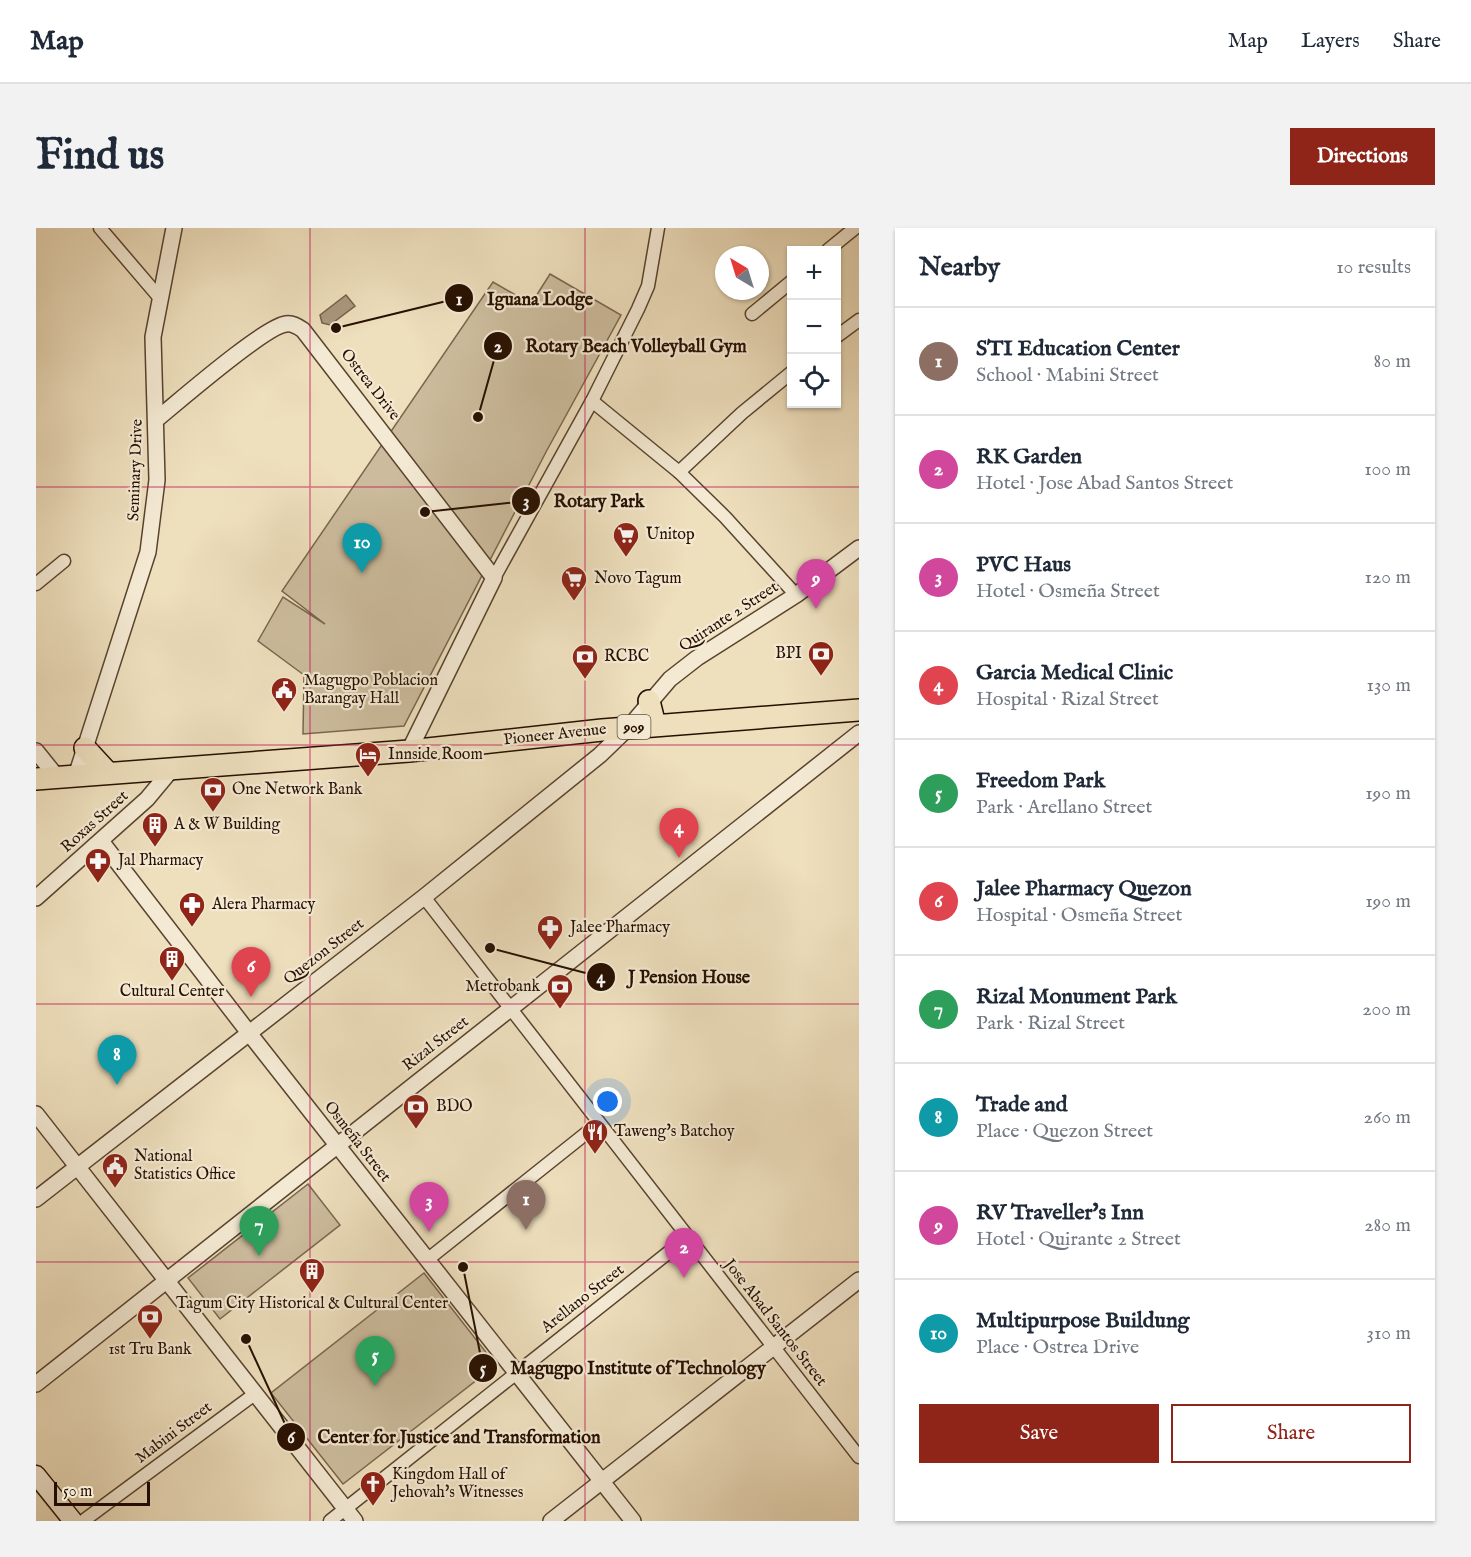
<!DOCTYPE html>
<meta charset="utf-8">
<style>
:root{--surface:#fff;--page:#f2f2f3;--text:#1f2937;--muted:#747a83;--line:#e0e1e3;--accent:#8f2418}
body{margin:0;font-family:"IM FELL English",serif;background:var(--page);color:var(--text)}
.controls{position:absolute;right:18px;top:18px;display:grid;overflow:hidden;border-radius:0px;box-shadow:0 2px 4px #0004}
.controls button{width:54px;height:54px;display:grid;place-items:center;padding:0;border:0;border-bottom:2px solid var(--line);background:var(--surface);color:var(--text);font:30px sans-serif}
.compass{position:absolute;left:679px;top:18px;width:54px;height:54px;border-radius:50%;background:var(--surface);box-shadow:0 2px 4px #0004;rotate:322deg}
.scale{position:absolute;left:18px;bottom:15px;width:96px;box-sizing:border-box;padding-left:6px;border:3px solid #260f00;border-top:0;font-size:16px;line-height:21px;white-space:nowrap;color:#260f00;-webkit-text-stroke:4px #f4ead4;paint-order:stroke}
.you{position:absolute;left:572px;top:874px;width:21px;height:21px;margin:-15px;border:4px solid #fff;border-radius:50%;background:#1a73e8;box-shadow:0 0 0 9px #1a73e833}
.badge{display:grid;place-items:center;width:39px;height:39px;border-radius:50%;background:var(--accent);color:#fff;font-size:20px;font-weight:700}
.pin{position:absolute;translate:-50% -50px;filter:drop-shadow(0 2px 3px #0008)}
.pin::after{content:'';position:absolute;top:32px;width:21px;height:18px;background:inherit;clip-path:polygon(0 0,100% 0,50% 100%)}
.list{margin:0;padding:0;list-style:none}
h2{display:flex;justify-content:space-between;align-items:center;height:78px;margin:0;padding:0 24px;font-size:26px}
h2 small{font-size:20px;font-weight:400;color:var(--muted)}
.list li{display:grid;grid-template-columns:39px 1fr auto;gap:18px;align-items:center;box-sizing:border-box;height:108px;padding:0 24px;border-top:2px solid var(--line)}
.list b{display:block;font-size:22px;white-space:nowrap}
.list p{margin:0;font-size:20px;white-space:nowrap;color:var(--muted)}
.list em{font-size:20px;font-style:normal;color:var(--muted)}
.actions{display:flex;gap:12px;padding:18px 24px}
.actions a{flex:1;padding:14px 0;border:2px solid var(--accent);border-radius:0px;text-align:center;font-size:21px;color:var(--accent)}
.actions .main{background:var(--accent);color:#fff}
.icon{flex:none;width:33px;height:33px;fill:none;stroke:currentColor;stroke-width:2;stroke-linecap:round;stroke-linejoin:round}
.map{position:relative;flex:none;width:823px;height:1293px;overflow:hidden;border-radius:0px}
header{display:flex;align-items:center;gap:36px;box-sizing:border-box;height:84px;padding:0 30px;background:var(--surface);border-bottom:2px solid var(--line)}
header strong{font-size:28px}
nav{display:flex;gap:33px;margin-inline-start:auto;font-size:21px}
.intro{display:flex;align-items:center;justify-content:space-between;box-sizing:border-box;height:144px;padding:0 36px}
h1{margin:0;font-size:42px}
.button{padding:15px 27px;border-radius:0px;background:var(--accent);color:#fff;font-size:21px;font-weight:700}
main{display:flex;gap:36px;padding:0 36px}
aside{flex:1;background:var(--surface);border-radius:0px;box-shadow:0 2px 4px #0004}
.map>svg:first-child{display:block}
.green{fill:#ccbc9d;stroke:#79664e;stroke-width:1.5}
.water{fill:#aa987d;stroke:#75614b;stroke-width:1.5}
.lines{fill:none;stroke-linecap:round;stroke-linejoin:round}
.minor-casing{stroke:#58432f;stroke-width:15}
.tertiary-casing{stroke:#58432f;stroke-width:18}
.secondary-casing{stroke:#260f00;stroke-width:21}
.trunk-casing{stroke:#260f00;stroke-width:24}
.minor{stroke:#f4ead4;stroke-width:12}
.tertiary{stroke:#f4ead4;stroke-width:15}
.secondary{stroke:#f4ead4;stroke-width:18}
.trunk{stroke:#eedfbd;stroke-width:21}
.grid{fill:none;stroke:#c2185b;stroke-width:1.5;stroke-opacity:0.55}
.labels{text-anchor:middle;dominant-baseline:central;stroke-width:4.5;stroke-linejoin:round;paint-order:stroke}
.shield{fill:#f4ead4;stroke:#645140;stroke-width:1.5}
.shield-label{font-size:15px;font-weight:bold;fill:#260f00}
.street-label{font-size:16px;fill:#260f00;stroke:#f4ead4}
.poi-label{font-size:16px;fill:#260f00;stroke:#f4ead4;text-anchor:start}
.leader{fill:none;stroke:#260f00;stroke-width:2}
.callout-dot{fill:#260f00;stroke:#f4ead4;stroke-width:2}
.mark-label{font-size:18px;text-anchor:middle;font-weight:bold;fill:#fff}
.callout-label{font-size:18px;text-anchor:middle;font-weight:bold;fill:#260f00;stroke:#f4ead4;stroke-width:4.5;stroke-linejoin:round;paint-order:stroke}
</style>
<header>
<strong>Map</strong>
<nav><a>Map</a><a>Layers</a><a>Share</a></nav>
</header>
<div class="intro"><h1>Find us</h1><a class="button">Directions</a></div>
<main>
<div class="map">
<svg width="823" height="1293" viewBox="0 0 823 1293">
<rect width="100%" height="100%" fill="#eedfbd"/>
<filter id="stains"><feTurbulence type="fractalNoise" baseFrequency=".00333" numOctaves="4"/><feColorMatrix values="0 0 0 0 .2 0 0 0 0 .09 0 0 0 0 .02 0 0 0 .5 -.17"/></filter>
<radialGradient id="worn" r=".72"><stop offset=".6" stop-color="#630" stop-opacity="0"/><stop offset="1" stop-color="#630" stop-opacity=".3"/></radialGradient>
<g class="green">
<path d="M514 46 585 87 510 224 368 498 267 506 268 447 222 413 247 369 289 396 246 363 457 54 495 76Z"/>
<path d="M272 956 304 997 184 1091 152 1050Z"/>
<path d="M388 1045 460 1137 307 1256 235 1165Z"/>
</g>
<path class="water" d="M310 67 319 78 294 97 286 95 284 87Z"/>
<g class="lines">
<g class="minor-casing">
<g id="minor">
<path d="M64 0 123 69"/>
<path d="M792 22 819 0"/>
<path d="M716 86 756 53"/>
<path d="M800 109 823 92"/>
<path d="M556 173 643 244 689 289 760 367"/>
<path d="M643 244 706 185 756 144"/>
<path d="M458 350 556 173 602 81 612 58 622 0"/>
<path d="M0 356 28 333"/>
<path d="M388 669 823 1229"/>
<path d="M391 1032 563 895"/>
<path d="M47 1293 220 1165"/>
<path d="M294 1293 652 1009"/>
</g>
</g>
<g class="tertiary-casing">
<g id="tertiary">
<path d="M121 191C142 174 229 98 250 96 256 95 261 98 267 102L458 350 373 523"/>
<path d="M0 523 21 549"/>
<path d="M40 548 112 324 121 252 117 109 138 0"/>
<path d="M65 613 213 805 597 1293"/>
<path d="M0 670 111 571 136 541"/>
<path d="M0 886 319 1293"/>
<path d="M0 971 388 669 564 527 593 499 634 451 661 430 760 367 823 320"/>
<path d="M0 1156 823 505"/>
<path d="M515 1293 823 1052"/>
</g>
</g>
<g class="secondary-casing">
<path id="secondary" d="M0 1247 37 1293"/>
</g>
<g class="trunk-casing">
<g id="trunk">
<path d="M613 473 619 497"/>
<path d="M49 520 72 545"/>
<path d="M0 551 373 523 566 502 823 482"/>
</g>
</g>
<use href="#minor" class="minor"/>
<use href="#tertiary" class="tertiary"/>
<use href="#secondary" class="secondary"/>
<use href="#trunk" class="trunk"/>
</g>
<path class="grid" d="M274 0V1293M549 0V1293M0 259H823M0 517H823M0 776H823M0 1034H823"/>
<defs>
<g id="supermarket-pin" transform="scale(1.35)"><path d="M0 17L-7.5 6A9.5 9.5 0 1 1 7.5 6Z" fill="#8f2418" stroke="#f4ead4"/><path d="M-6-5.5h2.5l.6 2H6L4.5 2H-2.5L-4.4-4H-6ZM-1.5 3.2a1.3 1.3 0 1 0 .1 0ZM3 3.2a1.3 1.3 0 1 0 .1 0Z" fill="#fff"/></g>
<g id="bank-pin" transform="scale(1.35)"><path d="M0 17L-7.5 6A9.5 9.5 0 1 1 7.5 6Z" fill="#8f2418" stroke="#f4ead4"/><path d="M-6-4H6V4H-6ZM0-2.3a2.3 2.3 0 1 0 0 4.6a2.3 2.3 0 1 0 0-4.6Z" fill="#fff"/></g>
<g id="civic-pin" transform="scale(1.35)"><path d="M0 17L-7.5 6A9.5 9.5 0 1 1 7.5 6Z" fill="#8f2418" stroke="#f4ead4"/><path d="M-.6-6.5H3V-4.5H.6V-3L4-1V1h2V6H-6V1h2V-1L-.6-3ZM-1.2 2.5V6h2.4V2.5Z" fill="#fff"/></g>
<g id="hotel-pin" transform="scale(1.35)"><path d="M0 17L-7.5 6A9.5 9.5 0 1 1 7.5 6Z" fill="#8f2418" stroke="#f4ead4"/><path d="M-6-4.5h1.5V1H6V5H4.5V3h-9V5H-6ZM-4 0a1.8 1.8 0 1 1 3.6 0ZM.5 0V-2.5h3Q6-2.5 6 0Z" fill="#fff"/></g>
<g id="building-pin" transform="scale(1.35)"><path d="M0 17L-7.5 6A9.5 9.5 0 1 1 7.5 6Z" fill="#8f2418" stroke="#f4ead4"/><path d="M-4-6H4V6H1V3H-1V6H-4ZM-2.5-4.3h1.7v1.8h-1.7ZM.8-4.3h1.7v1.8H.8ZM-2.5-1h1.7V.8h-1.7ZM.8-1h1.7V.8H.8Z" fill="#fff"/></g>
<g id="pharmacy-pin" transform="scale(1.35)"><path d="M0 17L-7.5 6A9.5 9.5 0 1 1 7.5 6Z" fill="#8f2418" stroke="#f4ead4"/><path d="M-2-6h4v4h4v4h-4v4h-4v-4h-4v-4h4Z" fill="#fff"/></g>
<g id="restaurant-pin" transform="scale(1.35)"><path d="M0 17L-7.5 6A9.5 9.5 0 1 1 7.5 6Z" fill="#8f2418" stroke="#f4ead4"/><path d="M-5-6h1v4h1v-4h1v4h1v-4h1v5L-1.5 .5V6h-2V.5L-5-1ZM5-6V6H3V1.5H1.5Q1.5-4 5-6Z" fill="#fff"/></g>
<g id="church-pin" transform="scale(1.35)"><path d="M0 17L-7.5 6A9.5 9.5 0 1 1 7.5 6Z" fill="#8f2418" stroke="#f4ead4"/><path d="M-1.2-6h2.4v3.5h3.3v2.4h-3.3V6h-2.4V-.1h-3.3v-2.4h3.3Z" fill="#fff"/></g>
</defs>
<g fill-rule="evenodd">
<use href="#supermarket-pin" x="590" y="307"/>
<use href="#supermarket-pin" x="538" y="351"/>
<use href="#bank-pin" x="785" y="426"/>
<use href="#bank-pin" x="549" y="429"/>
<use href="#civic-pin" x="248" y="462"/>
<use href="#hotel-pin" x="332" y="527"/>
<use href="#bank-pin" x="177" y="562"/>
<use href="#building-pin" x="119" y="597"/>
<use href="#pharmacy-pin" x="62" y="633"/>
<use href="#pharmacy-pin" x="156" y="677"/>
<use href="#pharmacy-pin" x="514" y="700"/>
<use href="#building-pin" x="136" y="731"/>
<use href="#bank-pin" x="524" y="759"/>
<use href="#bank-pin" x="380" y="879"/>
<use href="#restaurant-pin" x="559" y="904"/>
<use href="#civic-pin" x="79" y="938"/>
<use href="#building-pin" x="276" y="1043"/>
<use href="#bank-pin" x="114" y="1089"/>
<use href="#church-pin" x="337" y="1256"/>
</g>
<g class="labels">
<rect class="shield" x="581.5" y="487" width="33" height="24" rx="4.5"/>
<g class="shield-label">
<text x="598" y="499">909</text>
</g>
<g class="street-label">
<text transform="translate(334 157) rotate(52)">Ostrea Drive</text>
<text transform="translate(100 242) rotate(-88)">Seminary Drive</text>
<text transform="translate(693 389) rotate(-33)">Quirante 2 Street</text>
<text transform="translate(519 507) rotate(-6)">Pioneer Avenue</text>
<text transform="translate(59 594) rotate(-42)">Roxas Street</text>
<text transform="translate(288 724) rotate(-38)">Quezon Street</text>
<text transform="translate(400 816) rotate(-38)">Rizal Street</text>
<text transform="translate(321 914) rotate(52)">Osmeña Street</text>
<text transform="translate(547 1071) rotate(-38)">Arellano Street</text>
<text transform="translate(739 1095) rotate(52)">Jose Abad Santos Street</text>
<text transform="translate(138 1205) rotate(-37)">Mabini Street</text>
</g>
<g class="poi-label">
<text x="610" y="307">Unitop</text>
<text x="558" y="351">Novo Tagum</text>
<text x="766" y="426" text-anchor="end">BPI</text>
<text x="568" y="429">RCBC</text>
<text x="268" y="453">Magugpo Poblacion<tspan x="268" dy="18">Barangay Hall</tspan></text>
<text x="352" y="527">Innside Room</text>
<text x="196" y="562">One Network Bank</text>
<text x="138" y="597">A &amp; W Building</text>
<text x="82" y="633">Jal Pharmacy</text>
<text x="176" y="677">Alera Pharmacy</text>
<text x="534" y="700">Jalee Pharmacy</text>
<text x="504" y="759" text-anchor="end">Metrobank</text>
<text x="136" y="764" text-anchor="middle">Cultural Center</text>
<text x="400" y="879">BDO</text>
<text x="578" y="904">Taweng's Batchoy</text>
<text x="98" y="929">National<tspan x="98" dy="18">Statistics Office</tspan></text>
<text x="276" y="1076" text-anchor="middle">Tagum City Historical &amp; Cultural Center</text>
<text x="114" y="1122" text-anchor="middle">1st Tru Bank</text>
<text x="356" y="1247">Kingdom Hall of<tspan x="356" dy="18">Jehovah's Witnesses</tspan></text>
</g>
</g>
<path class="leader" d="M300 100L423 70M442 189L462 118M389 284L490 273M454 720L565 749M427 1039L447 1140M210 1111L255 1209"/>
<g class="callout-dot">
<circle cx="300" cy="100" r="6"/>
<circle cx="442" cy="189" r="6"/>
<circle cx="389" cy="284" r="6"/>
<circle cx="454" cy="720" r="6"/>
<circle cx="427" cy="1039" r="6"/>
<circle cx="210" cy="1111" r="6"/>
<circle cx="423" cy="70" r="15"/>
<circle cx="462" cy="118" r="15"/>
<circle cx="490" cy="273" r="15"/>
<circle cx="565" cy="749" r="15"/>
<circle cx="447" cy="1140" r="15"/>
<circle cx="255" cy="1209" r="15"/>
</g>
<g class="mark-label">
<text x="423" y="77">1</text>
<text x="462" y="124">2</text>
<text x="490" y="279">3</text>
<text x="565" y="755">4</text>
<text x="447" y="1146">5</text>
<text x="255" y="1215">6</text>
</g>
<g class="callout-label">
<text x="504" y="77">Iguana Lodge</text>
<text x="600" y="124">Rotary Beach Volleyball Gym</text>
<text x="563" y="279">Rotary Park</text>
<text x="653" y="755">J Pension House</text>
<text x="602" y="1146">Magugpo Institute of Technology</text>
<text x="423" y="1215">Center for Justice and Transformation</text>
</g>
<rect width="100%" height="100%" filter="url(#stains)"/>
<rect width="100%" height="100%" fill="url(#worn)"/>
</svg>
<div class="controls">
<button>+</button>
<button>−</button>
<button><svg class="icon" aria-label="locate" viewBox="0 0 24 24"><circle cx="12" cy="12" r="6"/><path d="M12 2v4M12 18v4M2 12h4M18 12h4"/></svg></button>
</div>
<svg class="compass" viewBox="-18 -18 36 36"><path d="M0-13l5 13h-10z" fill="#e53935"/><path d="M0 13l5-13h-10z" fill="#747a83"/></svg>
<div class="scale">50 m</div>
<div class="you"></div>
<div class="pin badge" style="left:490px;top:1002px;background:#8d6e63">1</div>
<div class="pin badge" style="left:648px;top:1050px;background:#d1479c">2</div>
<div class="pin badge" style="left:393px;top:1004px;background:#d1479c">3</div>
<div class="pin badge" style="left:643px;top:630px;background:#e0444e">4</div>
<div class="pin badge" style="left:339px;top:1158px;background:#2e9e5b">5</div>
<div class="pin badge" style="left:215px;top:769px;background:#e0444e">6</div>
<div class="pin badge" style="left:223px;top:1028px;background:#2e9e5b">7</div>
<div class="pin badge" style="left:81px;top:857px;background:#0f9aa8">8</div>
<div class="pin badge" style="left:780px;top:381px;background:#d1479c">9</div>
<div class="pin badge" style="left:326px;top:345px;background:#0f9aa8">10</div>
</div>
<aside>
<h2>Nearby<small>10 results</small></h2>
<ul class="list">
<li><span class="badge" style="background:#8d6e63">1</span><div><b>STI Education Center</b><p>School · Mabini Street</p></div><em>80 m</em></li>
<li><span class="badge" style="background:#d1479c">2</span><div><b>RK Garden</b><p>Hotel · Jose Abad Santos Street</p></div><em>100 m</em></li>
<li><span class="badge" style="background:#d1479c">3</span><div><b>PVC Haus</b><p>Hotel · Osmeña Street</p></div><em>120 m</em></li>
<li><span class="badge" style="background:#e0444e">4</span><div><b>Garcia Medical Clinic</b><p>Hospital · Rizal Street</p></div><em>130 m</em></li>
<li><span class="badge" style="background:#2e9e5b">5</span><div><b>Freedom Park</b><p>Park · Arellano Street</p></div><em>190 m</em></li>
<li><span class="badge" style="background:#e0444e">6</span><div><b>Jalee Pharmacy Quezon</b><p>Hospital · Osmeña Street</p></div><em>190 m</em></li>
<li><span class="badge" style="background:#2e9e5b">7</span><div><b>Rizal Monument Park</b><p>Park · Rizal Street</p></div><em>200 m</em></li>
<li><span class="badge" style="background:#0f9aa8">8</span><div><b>Trade and</b><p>Place · Quezon Street</p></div><em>260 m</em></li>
<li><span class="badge" style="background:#d1479c">9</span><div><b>RV Traveller's Inn</b><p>Hotel · Quirante 2 Street</p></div><em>280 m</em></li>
<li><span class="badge" style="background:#0f9aa8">10</span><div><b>Multipurpose Buildung</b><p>Place · Ostrea Drive</p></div><em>310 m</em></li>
</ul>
<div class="actions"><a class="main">Save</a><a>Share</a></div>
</aside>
</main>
